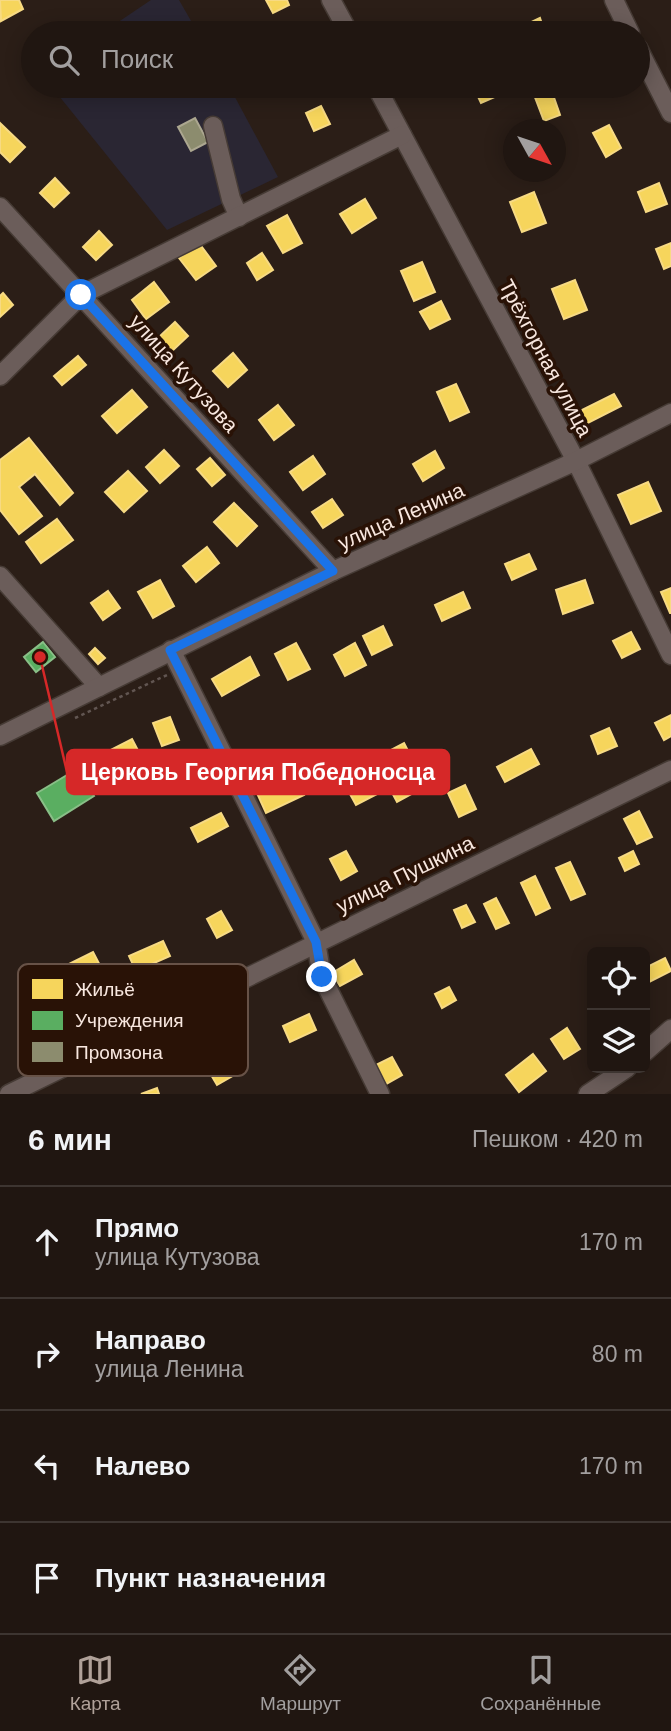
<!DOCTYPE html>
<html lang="ru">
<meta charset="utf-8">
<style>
:root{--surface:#201611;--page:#281f1a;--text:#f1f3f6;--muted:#a29f9f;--line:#3d3531;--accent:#b0a199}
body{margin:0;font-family:Helvetica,sans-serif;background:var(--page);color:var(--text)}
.controls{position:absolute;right:21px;bottom:21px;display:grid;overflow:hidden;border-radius:10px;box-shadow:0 4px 18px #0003}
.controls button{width:63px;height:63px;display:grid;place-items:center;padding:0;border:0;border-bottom:2px solid var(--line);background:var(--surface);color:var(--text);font:35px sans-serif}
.compass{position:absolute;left:503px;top:119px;width:63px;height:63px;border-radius:50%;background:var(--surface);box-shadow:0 4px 18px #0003;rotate:130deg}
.stop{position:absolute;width:21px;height:21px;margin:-16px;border:5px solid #1a73e8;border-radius:50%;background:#fff}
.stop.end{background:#1a73e8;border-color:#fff;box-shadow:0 2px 7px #0008}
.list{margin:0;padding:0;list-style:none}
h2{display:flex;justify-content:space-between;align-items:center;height:91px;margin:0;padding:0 28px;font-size:30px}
h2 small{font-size:23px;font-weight:400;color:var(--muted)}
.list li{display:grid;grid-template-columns:46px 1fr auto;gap:21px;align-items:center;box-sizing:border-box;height:112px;padding:0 28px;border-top:2px solid var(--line)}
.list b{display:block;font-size:26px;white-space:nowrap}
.list p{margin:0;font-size:23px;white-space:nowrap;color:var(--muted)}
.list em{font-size:23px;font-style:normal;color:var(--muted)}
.icon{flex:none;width:38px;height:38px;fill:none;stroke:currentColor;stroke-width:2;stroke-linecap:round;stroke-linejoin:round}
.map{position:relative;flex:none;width:671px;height:1094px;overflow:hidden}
.search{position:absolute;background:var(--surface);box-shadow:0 4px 18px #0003;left:21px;right:21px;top:21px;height:77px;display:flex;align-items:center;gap:18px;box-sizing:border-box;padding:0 24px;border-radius:38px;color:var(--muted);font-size:26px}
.sheet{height:539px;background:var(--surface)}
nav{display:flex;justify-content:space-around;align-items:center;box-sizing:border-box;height:98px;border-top:2px solid var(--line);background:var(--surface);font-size:19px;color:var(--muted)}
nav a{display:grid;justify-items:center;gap:4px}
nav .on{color:var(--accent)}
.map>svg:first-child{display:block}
.industrial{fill:#2a2633}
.homes{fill:#f6d55c;stroke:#f7da83;stroke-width:2}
.public{fill:#5aae61;stroke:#89bf87;stroke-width:2}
.industry{fill:#8c8c6e;stroke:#aca790;stroke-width:2}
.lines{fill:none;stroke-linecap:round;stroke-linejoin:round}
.minor-casing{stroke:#463b35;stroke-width:21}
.path{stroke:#615551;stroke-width:2.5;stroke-dasharray:3.5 3.5;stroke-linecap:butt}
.minor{stroke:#6b5d5a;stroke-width:18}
.route{stroke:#1a73e8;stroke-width:9}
.labels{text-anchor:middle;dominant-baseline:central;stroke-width:7;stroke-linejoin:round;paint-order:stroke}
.street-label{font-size:21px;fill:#f8e7df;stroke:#291206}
.key{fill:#291206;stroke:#675247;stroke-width:2}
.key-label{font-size:19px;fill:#f8e7df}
.leader{fill:none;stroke:#d62828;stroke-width:2.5}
.callout-dot{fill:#d62828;stroke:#291206;stroke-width:2.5}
.callout{fill:#d62828;stroke:#d62828;stroke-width:2.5}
.callout-label{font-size:23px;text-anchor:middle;font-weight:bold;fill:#fff}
</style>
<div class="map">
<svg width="671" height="1094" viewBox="0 0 671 1094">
<rect width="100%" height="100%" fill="#2b1e17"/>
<g class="industrial">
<path d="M151 0H179L198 33H102Z"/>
<path d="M51 86H229L278 177 167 230Z"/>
</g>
<g class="homes">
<path d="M0 0H19L23 9 1 21Z"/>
<path d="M266 0H287L289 5 273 13Z"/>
<path d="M540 18 545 33H528L525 25Z"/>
<path d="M279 86H296L283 92Z"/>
<path d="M473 86H492L497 96 481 103Z"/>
<path d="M550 86 560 115 544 121 533 92Z"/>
<path d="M321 106 330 124 314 131 306 113Z"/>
<path d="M0 123 25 147 10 162 0 152Z"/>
<path d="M609 125 621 148 606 157 593 133Z"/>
<path d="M55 178 69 193 54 207 40 193Z"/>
<path d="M659 183 667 204 646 212 638 192Z"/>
<path d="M534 192 546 223 522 232 510 202Z"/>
<path d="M365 199 376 218 352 233 340 214Z"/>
<path d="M287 215 302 243 283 253 267 226Z"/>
<path d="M99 231 112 245 96 260 83 247Z"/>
<path d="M199 243 216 266 196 280 179 258Z"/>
<path d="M671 243V266L664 269 656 249Z"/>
<path d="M262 253 273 270 257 280 247 263Z"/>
<path d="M422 262 435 292 414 301 401 271Z"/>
<path d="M575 280 587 310 564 319 552 289Z"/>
<path d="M154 282 169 302 146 319 132 300Z"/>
<path d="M3 293 13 305 0 317V296Z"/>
<path d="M441 301 450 319 430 329 420 312Z"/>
<path d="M175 322 188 336 172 351 159 337Z"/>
<path d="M233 353 247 370 228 387 213 371Z"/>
<path d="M78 356 86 365 62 385 54 376Z"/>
<path d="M456 384 469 412 450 421 437 392Z"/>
<path d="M132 390 147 407 117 433 102 416Z"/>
<path d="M614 394 621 406 584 425 578 412Z"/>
<path d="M278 405 294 425 274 440 259 420Z"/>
<path d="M29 438 73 493 60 505 35 474 19 487 42 516 19 534 0 510V460Z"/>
<path d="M164 450 179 466 160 483 146 467Z"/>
<path d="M435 451 444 468 423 481 413 464Z"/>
<path d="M313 456 325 474 303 490 290 472Z"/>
<path d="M210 458 225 475 212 486 197 469Z"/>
<path d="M128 471 147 491 124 512 105 492Z"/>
<path d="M648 482 661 511 631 524 618 495Z"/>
<path d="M332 499 343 515 323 528 312 512Z"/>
<path d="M234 503 257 526 237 546 214 522Z"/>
<path d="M57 519 73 540 41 563 26 542Z"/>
<path d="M207 547 219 563 196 582 183 566Z"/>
<path d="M529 554 536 569 512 580 505 564Z"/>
<path d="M160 580 174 606 153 618 138 592Z"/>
<path d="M585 580 593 603 563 614 556 590Z"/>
<path d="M671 588V613H670L661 592Z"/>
<path d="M108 591 120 608 103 620 91 603Z"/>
<path d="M463 592 470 608 442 621 435 605Z"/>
<path d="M383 626 392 645 372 655 363 636Z"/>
<path d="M631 632 640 649 622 658 613 641Z"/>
<path d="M296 643 310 669 288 680 275 654Z"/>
<path d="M355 643 366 665 345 676 334 655Z"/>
<path d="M95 648 105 658 98 664 89 654Z"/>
<path d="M250 657 259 675 222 696 212 679Z"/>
<path d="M671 715V736L664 740 655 723Z"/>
<path d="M170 717 179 740 162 746 153 723Z"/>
<path d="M609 728 617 746 598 754 591 736Z"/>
<path d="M132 739 142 758 109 775 99 756Z"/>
<path d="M404 743 426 786 397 802 374 759Z"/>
<path d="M531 749 539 764 505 782 497 767Z"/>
<path d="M293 773 304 795 266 813 256 791Z"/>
<path d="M366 774 377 794 356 805 345 785Z"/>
<path d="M465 785 476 809 459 817 448 793Z"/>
<path d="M639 811 652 837 637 844 624 819Z"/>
<path d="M221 813 228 826 198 842 191 828Z"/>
<path d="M346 851 357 871 341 880 330 859Z"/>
<path d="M633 851 639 864 625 871 619 858Z"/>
<path d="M570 862 585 894 571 900 556 868Z"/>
<path d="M535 876 550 908 536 915 521 883Z"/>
<path d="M496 898 509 923 496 929 484 904Z"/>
<path d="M466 905 475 922 462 928 454 910Z"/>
<path d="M221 911 232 930 217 938 207 919Z"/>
<path d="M163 941 170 956 136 971 129 956Z"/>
<path d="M93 952 105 975 81 988 69 964Z"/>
<path d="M665 958 671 971 649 982 645 968Z"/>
<path d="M354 960 362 974 340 986 332 973Z"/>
<path d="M449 987 456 1000 442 1008 435 994Z"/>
<path d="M309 1014 316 1030 290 1042 283 1026Z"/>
<path d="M567 1028 580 1049 564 1059 551 1039Z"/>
<path d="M228 1040 245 1069 217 1085 200 1056Z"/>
<path d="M533 1054 546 1071 519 1092 506 1075Z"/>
<path d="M392 1057 402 1075 386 1084 376 1065Z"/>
<path d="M157 1088 159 1094H141Z"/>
</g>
<g class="public">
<path d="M43 642 55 657 36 672 24 657Z"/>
<path d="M77 769 94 796 54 821 37 793Z"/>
</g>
<path class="industry" d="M195 118 208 142 191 151 178 127Z"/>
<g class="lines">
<g class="minor-casing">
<g id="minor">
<path d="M331 0 349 33"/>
<path d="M614 0 630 33"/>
<path d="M638 48 671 113"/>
<path d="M376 86 576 461 671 655"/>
<path d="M213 126 231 199 239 217"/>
<path d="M0 207 333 571"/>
<path d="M0 376 81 295 402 135"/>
<path d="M0 576 99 687"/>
<path d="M171 650 316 942 322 977 380 1094"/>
<path d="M0 736 333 571 576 461 671 413"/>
<path d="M645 1052 671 1029"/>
<path d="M9 1094 671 770"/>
<path d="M588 1094 627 1068"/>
</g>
</g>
<path class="path" d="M75 718 167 675"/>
<use href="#minor" class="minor"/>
</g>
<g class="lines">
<path class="route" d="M81 295 333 571 170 650 316 942 322 977"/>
</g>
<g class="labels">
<g class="street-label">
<text transform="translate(546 358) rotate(62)">Трёхгорная улица</text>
<text transform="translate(184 373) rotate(48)">улица Кутузова</text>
<text transform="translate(401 516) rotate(-24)">улица Ленина</text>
<text transform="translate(405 874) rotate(-26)">улица Пушкина</text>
</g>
</g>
<rect x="18" y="964" width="230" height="112" rx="10" class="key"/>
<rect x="32" y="979" width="31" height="20" fill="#f6d55c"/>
<rect x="32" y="1011" width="31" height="19" fill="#5aae61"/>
<rect x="32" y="1042" width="31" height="20" fill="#8c8c6e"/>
<g class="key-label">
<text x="75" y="996">Жильё</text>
<text x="75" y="1027">Учреждения</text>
<text x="75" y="1059">Промзона</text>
</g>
<path class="leader" d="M40 657L67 772"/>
<circle class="callout-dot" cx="40" cy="657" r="7"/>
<rect class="callout" x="67" y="750" width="382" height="44" rx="7"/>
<g class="callout-label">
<text x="258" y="780">Церковь Георгия Победоносца</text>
</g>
</svg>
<div class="controls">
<button><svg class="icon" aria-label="locate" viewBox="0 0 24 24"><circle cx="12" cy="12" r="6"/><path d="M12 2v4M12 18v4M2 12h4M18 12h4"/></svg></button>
<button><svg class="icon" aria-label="layers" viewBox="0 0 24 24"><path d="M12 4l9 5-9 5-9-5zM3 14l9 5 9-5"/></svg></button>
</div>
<svg class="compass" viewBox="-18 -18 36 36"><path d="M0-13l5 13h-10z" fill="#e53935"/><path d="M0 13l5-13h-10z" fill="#a29f9f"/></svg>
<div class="stop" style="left:81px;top:295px"></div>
<div class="stop end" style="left:322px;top:977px"></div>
<div class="search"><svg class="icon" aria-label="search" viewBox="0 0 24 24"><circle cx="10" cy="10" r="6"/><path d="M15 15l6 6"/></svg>Поиск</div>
</div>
<section class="sheet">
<h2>6 мин<small>Пешком · 420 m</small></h2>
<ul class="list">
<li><svg class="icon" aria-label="ahead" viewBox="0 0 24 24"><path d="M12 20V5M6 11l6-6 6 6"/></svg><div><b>Прямо</b><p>улица Кутузова</p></div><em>170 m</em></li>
<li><svg class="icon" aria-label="right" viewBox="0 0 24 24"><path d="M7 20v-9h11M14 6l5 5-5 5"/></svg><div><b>Направо</b><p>улица Ленина</p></div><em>80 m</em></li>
<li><svg class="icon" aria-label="left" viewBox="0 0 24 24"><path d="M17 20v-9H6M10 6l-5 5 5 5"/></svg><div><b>Налево</b></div><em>170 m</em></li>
<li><svg class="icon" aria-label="arrive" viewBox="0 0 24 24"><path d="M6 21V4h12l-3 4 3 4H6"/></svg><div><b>Пункт назначения</b></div></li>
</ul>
</section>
<nav>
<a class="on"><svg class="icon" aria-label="map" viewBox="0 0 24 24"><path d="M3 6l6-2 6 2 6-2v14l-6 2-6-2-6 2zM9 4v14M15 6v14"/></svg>Карта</a>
<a><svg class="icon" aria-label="directions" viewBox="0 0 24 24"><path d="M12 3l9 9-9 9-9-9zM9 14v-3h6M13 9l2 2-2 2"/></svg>Маршрут</a>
<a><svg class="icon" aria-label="saved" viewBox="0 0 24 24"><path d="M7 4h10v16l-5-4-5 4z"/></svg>Сохранённые</a>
</nav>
